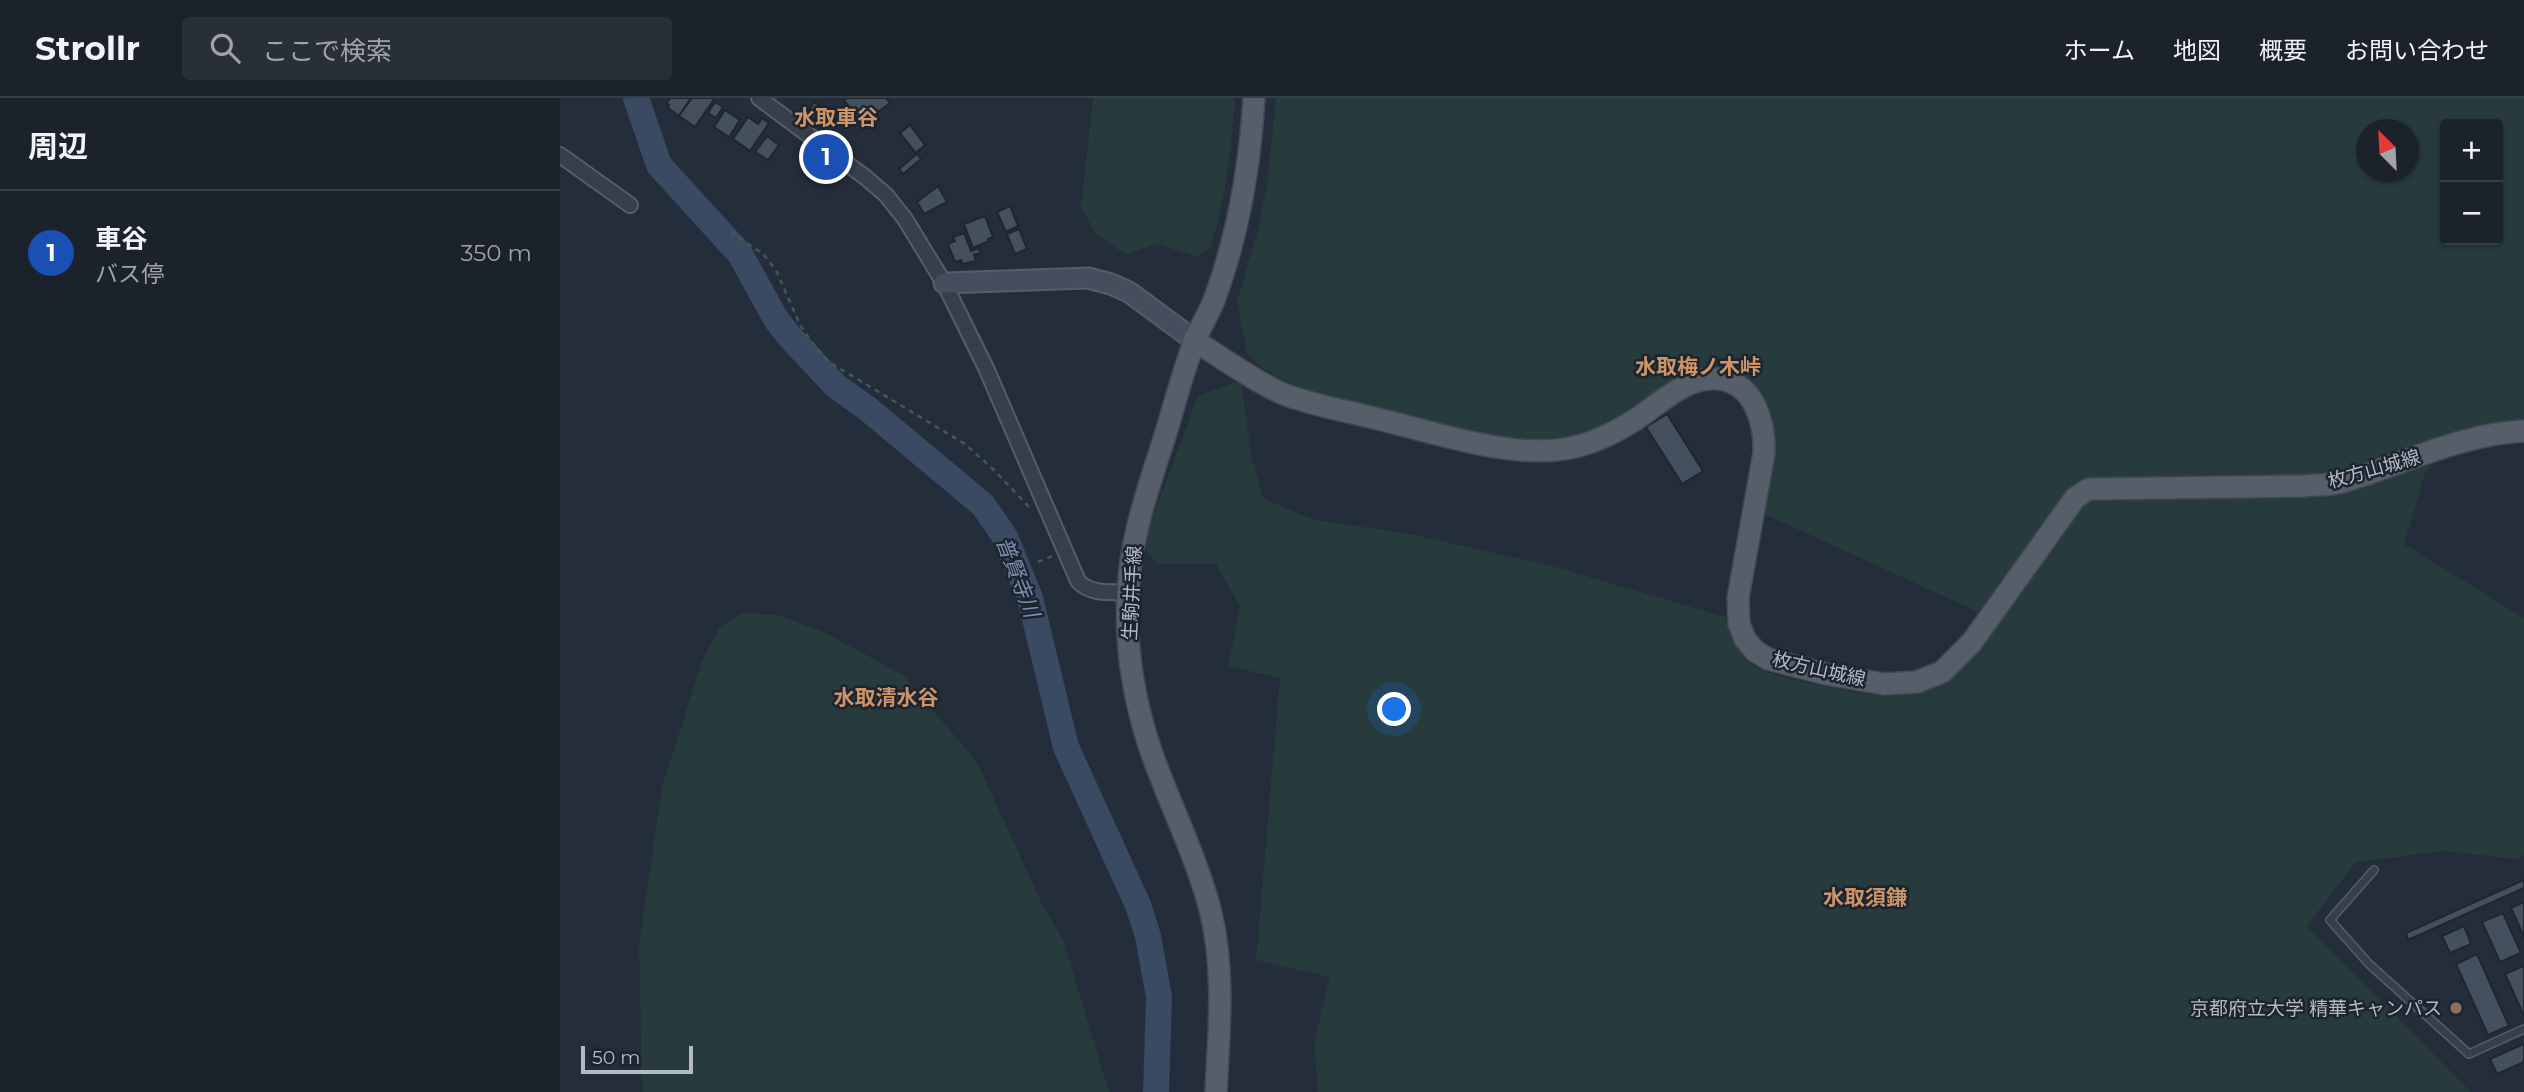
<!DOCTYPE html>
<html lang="ja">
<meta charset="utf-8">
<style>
:root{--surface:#1b222c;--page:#282f38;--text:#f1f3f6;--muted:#a0a4a9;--line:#393f48;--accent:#2563eb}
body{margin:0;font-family:Montserrat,"Noto Sans JP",sans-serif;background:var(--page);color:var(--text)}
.controls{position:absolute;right:21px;top:21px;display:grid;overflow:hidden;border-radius:7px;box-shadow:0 2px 5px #0004}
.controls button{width:63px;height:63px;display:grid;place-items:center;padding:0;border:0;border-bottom:2px solid var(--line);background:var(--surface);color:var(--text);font:35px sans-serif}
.compass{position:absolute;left:1796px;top:21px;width:63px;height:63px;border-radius:50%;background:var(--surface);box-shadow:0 2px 5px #0004;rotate:336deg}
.scale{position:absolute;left:21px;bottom:18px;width:112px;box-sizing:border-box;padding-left:7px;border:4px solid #b3bac6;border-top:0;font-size:19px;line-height:24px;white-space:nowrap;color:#b3bac6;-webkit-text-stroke:5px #1d242f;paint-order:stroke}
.you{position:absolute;left:835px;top:612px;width:24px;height:24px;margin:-18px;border:5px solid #fff;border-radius:50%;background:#1a73e8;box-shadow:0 0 0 10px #1a73e833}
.badge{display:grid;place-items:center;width:46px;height:46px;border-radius:50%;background:var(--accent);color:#fff;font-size:23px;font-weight:700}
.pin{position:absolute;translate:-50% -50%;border:4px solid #fff;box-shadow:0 2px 7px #0006}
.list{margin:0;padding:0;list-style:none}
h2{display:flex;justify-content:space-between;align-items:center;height:91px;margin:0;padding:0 28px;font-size:30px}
h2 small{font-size:23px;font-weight:400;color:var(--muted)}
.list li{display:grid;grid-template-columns:46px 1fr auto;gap:21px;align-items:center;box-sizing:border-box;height:126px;padding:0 28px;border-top:2px solid var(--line)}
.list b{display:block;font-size:26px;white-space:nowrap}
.list p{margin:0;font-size:23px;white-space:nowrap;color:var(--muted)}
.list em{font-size:23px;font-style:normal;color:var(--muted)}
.icon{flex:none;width:38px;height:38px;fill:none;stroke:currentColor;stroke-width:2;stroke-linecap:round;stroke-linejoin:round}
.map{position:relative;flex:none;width:1964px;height:994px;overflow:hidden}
header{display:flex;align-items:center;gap:42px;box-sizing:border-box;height:98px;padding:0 35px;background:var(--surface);border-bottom:2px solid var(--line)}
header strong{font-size:33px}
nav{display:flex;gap:38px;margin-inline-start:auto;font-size:24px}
.search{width:490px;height:63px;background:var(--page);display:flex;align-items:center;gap:18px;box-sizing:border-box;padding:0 24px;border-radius:7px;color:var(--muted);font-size:26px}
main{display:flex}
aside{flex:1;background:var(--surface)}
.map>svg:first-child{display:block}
.green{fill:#273a3c;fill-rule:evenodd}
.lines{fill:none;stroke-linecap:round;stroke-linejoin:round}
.river{stroke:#3a4a62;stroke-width:26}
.building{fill:#45505e;stroke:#1f2631;stroke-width:2}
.lane-casing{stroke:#565d68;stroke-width:10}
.street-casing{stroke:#565d68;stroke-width:18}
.secondary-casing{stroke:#565d68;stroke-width:23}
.primary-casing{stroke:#414853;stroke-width:24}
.path{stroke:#46575a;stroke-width:2.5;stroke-dasharray:5 5;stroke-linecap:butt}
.lane{stroke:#373f4a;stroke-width:7}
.street{stroke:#373f4a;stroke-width:14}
.secondary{stroke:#464e5d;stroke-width:19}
.primary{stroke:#565e6a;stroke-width:21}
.education-dot{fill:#8d6e63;stroke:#1d242f;stroke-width:2.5}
.labels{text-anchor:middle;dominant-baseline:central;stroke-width:5;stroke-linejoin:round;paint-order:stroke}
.street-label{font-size:19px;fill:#b3bac6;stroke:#1d242f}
.poi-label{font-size:19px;fill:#b3bac6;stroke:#1d242f;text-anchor:end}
.neighbourhood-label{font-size:21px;font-weight:bold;fill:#cd9567;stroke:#1d242f}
.water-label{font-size:21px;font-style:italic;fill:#7c90ac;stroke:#1d242f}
</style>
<header>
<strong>Strollr</strong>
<div class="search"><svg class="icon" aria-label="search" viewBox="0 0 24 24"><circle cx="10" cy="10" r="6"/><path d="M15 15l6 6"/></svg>ここで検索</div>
<nav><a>ホーム</a><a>地図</a><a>概要</a><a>お問い合わせ</a></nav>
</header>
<main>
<aside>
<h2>周辺<small></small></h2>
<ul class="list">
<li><span class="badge" style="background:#1a4fb4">1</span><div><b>車谷</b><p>バス停</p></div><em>350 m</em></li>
</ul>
</aside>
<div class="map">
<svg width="1964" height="994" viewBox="0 0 1964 994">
<rect width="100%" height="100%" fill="#242d3a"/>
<g class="green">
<path d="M533 0H675L670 56 662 107 651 149 637 159 597 146 566 157 535 135 521 109Z"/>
<path d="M716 0H1964V325L1777 376 1744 379 1527 382 1519 385 1508 394 1418 514 1202 415 1213 355 1182 279 1070 315 1033 333 1003 342 965 344 922 337 764 298 730 285 699 268 687 255 677 203 697 136 707 87ZM1885 26H1938V142H1885ZM1806 32H1848V74H1806Z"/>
<path d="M681 282 692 362 704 401 755 422 851 436 996 469 1165 519C1169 539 1178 557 1195 569 1213 580 1303 597 1326 598 1337 598 1348 596 1358 594L1526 402 1545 397 1654 401 1781 394 1874 366 1866 373 1844 446 1964 520V757L1956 761 1885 753 1796 764 1747 828 1911 994H758L754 945 770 879 696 862 720 580 668 568 680 508 656 466H597L585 450 589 429 638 298Z"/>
<path d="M181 515 218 517 266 535 343 577 417 664 481 804 504 844 549 994H82L79 847 102 689 143 560 160 529Z"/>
</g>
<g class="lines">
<path class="river" d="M76 0 99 67 180 156 216 221 229 238 276 288 308 311 423 407 445 439 470 500 506 649 578 807 588 838 599 899 596 994"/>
</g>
<g class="building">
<path d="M110 0H131L119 18 107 9 109 7 107 5Z"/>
<path d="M132 0H155L135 29 119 18Z"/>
<path d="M287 0H326L330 5 314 17 316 21 302 26 284 2Z"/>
<path d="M155 4 163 9 156 20 148 15Z"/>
<path d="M254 4 262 10 254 21 247 16Z"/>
<path d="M165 12 180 22 169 39 154 29Z"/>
<path d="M188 19 198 26 202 20 209 25 190 53 173 41Z"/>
<path d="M350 27 365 47 356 55 340 35Z"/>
<path d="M207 38 219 47 208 62 195 54Z"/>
<path d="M357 56 361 61 343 76 339 71Z"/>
<path d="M378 88 387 104 364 116 357 104Z"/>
<path d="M450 108 458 128 446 134 437 114Z"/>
<path d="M425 118 433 139 428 141 429 143 413 150 404 126Z"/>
<path d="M459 131 467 151 455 156 447 136Z"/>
<path d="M404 135 411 153 419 150 420 155 414 157 416 163 402 166 401 162 395 164 388 146 395 143 393 139Z"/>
<path d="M1107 316 1143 373 1122 386 1086 329Z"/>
<path d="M1964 782V790L1848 842 1846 835Z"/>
<path d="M1964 804V839L1951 810Z"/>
<path d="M1943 815 1961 855 1940 864 1922 824Z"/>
<path d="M1904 828 1911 846 1890 855 1882 838Z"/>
<path d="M1917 856 1949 928 1928 937 1896 866Z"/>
<path d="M1964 868V918L1945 876Z"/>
<path d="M1964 946V964L1937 976 1930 961Z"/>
</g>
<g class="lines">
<g class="lane-casing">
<path id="lane" d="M1814 772 1770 822 1809 866 1909 956 1964 931"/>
</g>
<g class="street-casing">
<g id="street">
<path d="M199 0 305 79 326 97 345 121 384 185 426 270 518 483C531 497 550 494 568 494"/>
<path d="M0 57 70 107"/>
</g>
</g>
<g class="secondary-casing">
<path id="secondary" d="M384 185 528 180 551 186 569 194 634 242"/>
</g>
<g class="primary-casing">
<g id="primary">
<path d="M634 242C662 260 691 281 721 295 750 307 783 312 814 320 874 334 962 366 1022 347 1040 342 1059 332 1075 322 1100 306 1127 277 1159 281 1195 285 1205 326 1204 355L1178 500 1179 526 1185 541 1195 553 1208 561 1266 576 1324 586 1357 584 1382 574 1412 544 1515 400 1529 391 1744 388C1756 387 1770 387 1782 384 1842 367 1900 336 1964 333"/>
<path d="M656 994C659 934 665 874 651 815 637 760 611 709 592 656 574 604 565 550 568 495 570 441 588 391 604 341 614 309 622 276 634 245 640 228 651 213 656 197 679 133 690 67 694 0"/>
</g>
</g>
<g class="path">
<path d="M171 134 203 156 216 172 240 227 254 247 269 264 405 346 434 372 470 410"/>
<path d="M478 464 492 458"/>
</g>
<use href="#lane" class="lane"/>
<use href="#street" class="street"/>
<use href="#secondary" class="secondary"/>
<use href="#primary" class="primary"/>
</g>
<circle class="education-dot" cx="1896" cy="910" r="7"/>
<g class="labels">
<g class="street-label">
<text transform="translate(1814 371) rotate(-16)">枚方山城線</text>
<text transform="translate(572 495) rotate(-87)">生駒井手線</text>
<text transform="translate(1259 571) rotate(13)">枚方山城線</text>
</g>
<g class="poi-label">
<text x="1882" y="910">京都府立大学 精華キャンパス</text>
</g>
<g class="neighbourhood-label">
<text x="276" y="19">水取車谷</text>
<text x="1138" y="268">水取梅ノ木峠</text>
<text x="326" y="599">水取清水谷</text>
<text x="1305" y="799">水取須鎌</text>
</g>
<g class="water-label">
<text transform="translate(458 479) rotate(69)">普賢寺川</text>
</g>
</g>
</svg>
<div class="controls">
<button>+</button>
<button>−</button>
</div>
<svg class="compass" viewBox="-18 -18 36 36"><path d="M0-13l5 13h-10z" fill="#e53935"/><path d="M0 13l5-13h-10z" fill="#a0a4a9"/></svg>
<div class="scale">50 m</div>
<div class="you"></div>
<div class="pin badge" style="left:266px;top:59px;background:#1a4fb4">1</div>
</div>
</main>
